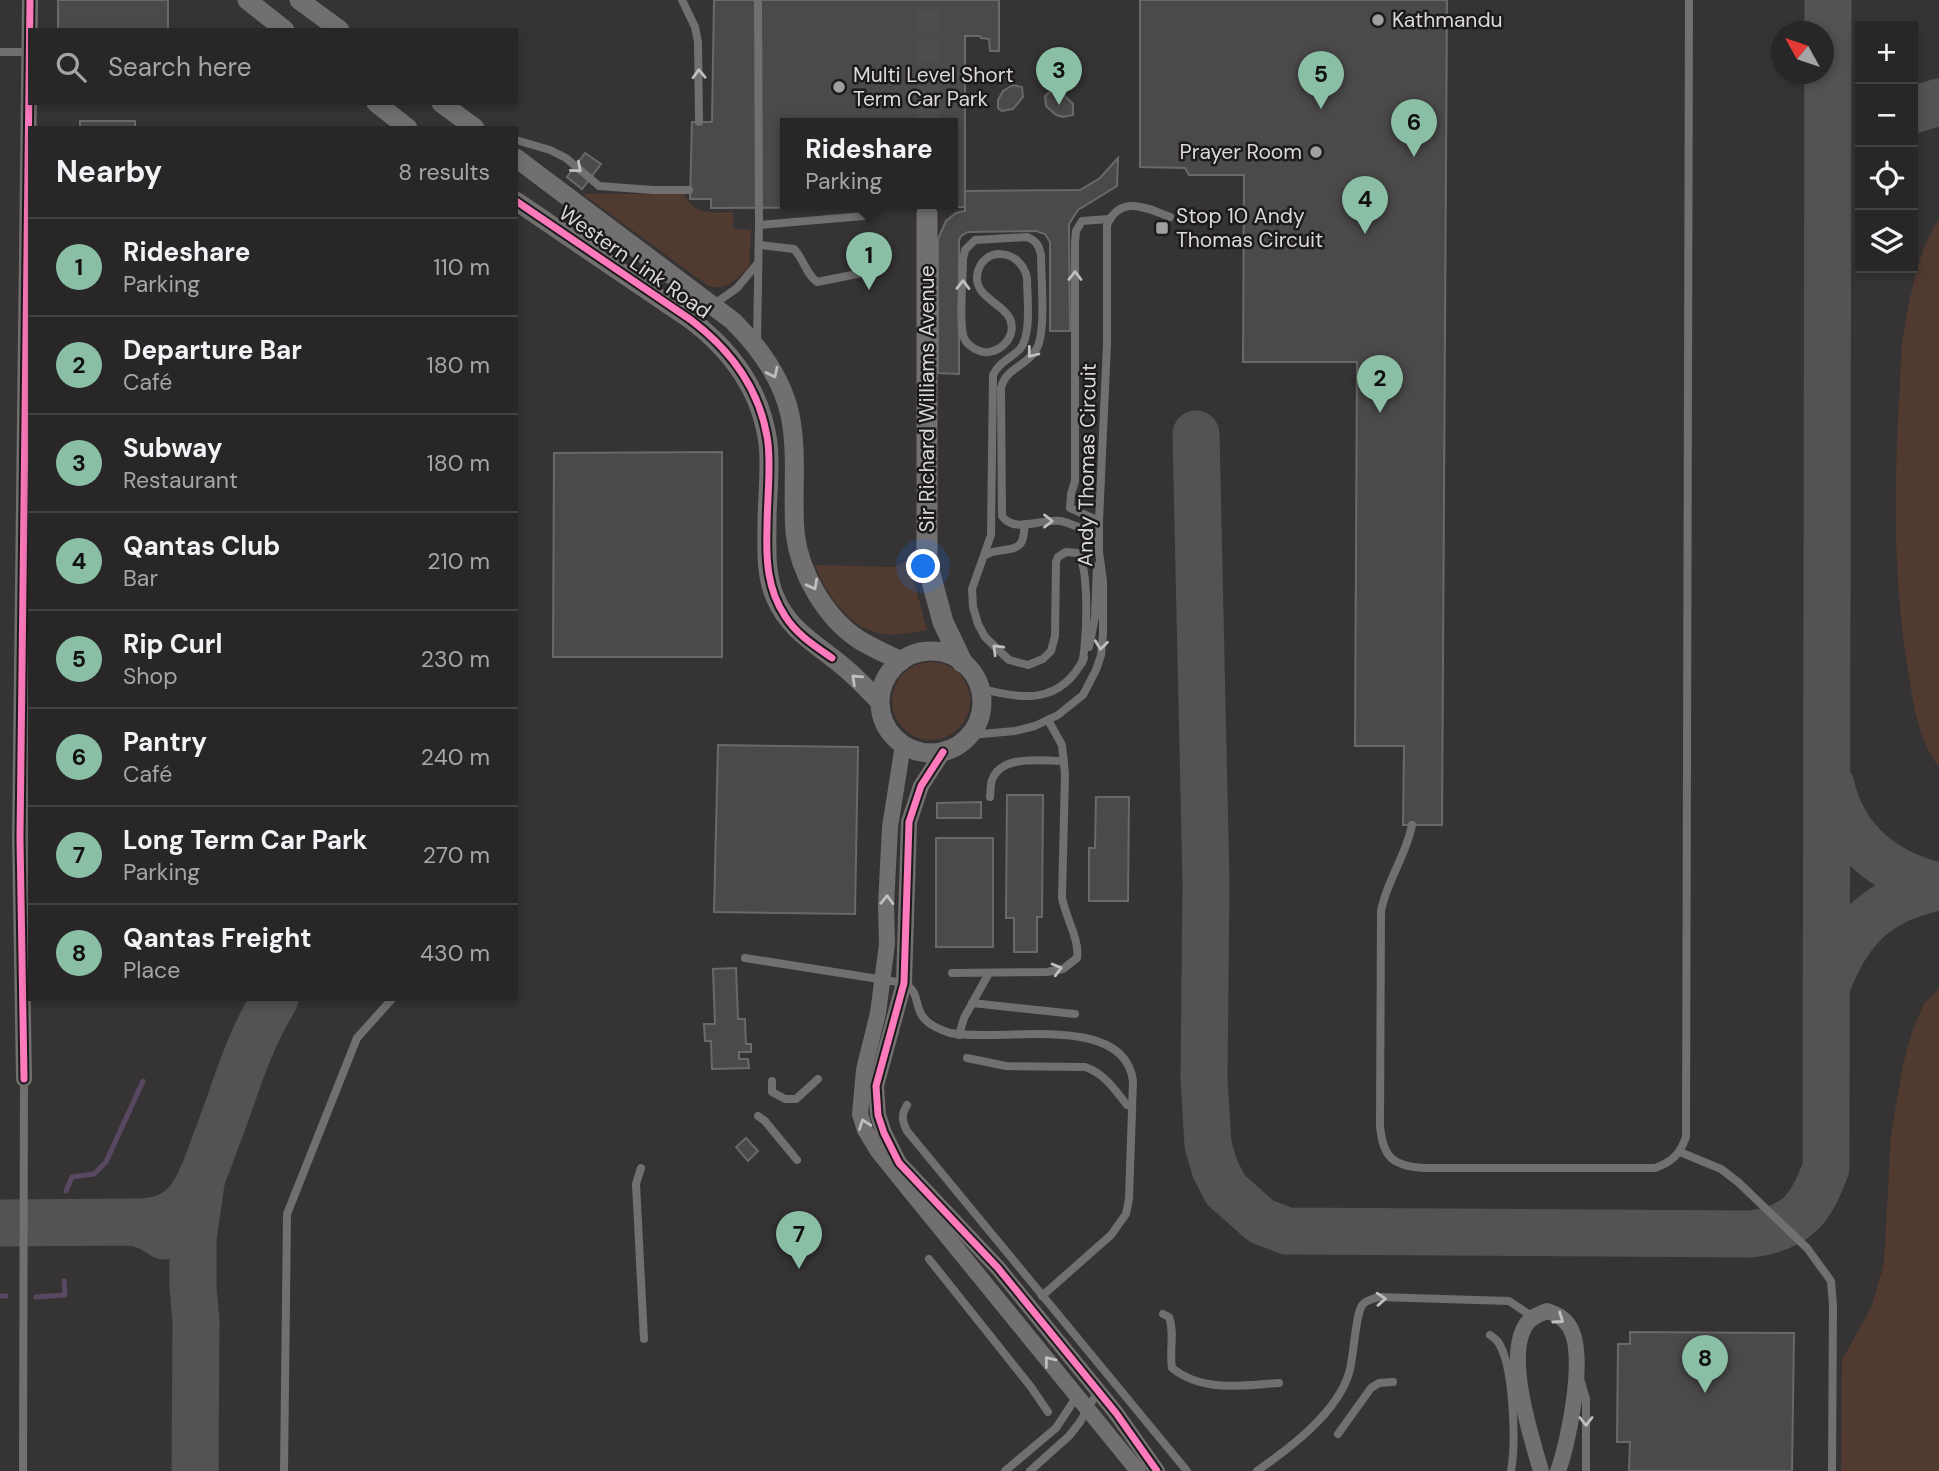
<!DOCTYPE html>
<meta charset="utf-8">
<style>
:root{--surface:#282627;--page:#343233;--text:#f1f3f6;--muted:#a5a5a7;--line:#444344;--accent:#8abfa5}
body{margin:0;font-family:"DM Sans",sans-serif;background:var(--page);color:var(--text)}
.controls{position:absolute;right:21px;top:21px;display:grid;overflow:hidden;border-radius:0px;box-shadow:0 4px 10px #0003}
.controls button{width:63px;height:63px;display:grid;place-items:center;padding:0;border:0;border-bottom:2px solid var(--line);background:var(--surface);color:var(--text);font:35px sans-serif}
.compass{position:absolute;left:1771px;top:21px;width:63px;height:63px;border-radius:50%;background:var(--surface);box-shadow:0 4px 10px #0003;rotate:310deg}
.you{position:absolute;left:924px;top:567px;width:24px;height:24px;margin:-18px;border:5px solid #fff;border-radius:50%;background:#1a73e8;box-shadow:0 0 0 10px #1a73e833}
.badge{display:grid;place-items:center;width:46px;height:46px;border-radius:50%;background:var(--accent);color:#111;font-size:23px;font-weight:700}
.pin{position:absolute;translate:-50% -58px;filter:drop-shadow(0 2px 4px #0008)}
.pin::after{content:'';position:absolute;top:37px;width:24px;height:21px;background:inherit;clip-path:polygon(0 0,100% 0,50% 100%)}
.popup{position:absolute;left:780px;top:118px;width:178px;height:91px;box-sizing:border-box;display:grid;place-content:center;border-radius:0px;background:var(--surface);filter:drop-shadow(0 2px 5px #0005);font-size:23px;white-space:nowrap;color:var(--muted)}
.popup b{font-size:26px;color:var(--text)}
.popup::after{content:'';position:absolute;left:50%;top:100%;margin-left:-14px;border:14px solid transparent;border-top-color:var(--surface)}
.list{margin:0;padding:0;list-style:none}
h2{display:flex;justify-content:space-between;align-items:center;height:91px;margin:0;padding:0 28px;font-size:30px}
h2 small{font-size:23px;font-weight:400;color:var(--muted)}
.list li{display:grid;grid-template-columns:46px 1fr auto;gap:21px;align-items:center;box-sizing:border-box;height:98px;padding:0 28px;border-top:2px solid var(--line)}
.list b{display:block;font-size:26px;white-space:nowrap}
.list p{margin:0;font-size:23px;white-space:nowrap;color:var(--muted)}
.list em{font-size:23px;font-style:normal;color:var(--muted)}
.icon{flex:none;width:38px;height:38px;fill:none;stroke:currentColor;stroke-width:2;stroke-linecap:round;stroke-linejoin:round}
.map{position:relative;flex:none;width:1939px;height:1471px;overflow:hidden}
.search{position:absolute;background:var(--surface);box-shadow:0 4px 10px #0003;left:28px;top:28px;width:490px;height:77px;display:flex;align-items:center;gap:18px;box-sizing:border-box;padding:0 24px;border-radius:0px;color:var(--muted);font-size:26px}
.panel{position:absolute;background:var(--surface);box-shadow:0 4px 10px #0003;left:28px;top:126px;width:490px;height:875px;border-radius:0px}
.map>svg:first-child{display:block}
.green{fill:#513b31}
.lines{fill:none;stroke-linecap:round;stroke-linejoin:round}
.stream{stroke:#594861;stroke-width:5}
.taxiway{stroke:#545252;stroke-width:47}
.building{fill:#4b4949;stroke:#6a6868;stroke-width:2;fill-rule:evenodd}
.secondary-tunnel{stroke:#4f4c4d;stroke-width:21;stroke-dasharray:21 10;stroke-linecap:butt}
.service{stroke:#726f70;stroke-width:8}
.minor{stroke:#726f70;stroke-width:16}
.tertiary{stroke:#726f70;stroke-width:19}
.secondary{stroke:#726f70;stroke-width:21}
.cycleway-casing{stroke:#1d1a1b;stroke-width:11}
.cycleway{stroke:#fd7abc;stroke-width:7}
.oneway{stroke:#c1bebf}
.poi-dot{fill:#a19e9f;stroke:#1d1a1b;stroke-width:2.5}
.labels{text-anchor:middle;dominant-baseline:central;stroke-width:5;stroke-linejoin:round;paint-order:stroke}
.poi-label{font-size:21px;fill:#dbd8d9;stroke:#1d1a1b;text-anchor:start}
.street-label{font-size:21px;fill:#dbd8d9;stroke:#1d1a1b}
</style>
<div class="map">
<svg width="1939" height="1471" viewBox="0 0 1939 1471">
<rect width="100%" height="100%" fill="#363334"/>
<g class="green">
<path d="M583 194H684C695 216 712 213 733 212V229L751 230 749 267C736 279 725 293 707 285Z"/>
<path d="M1939 219V767C1921 744 1914 709 1910 682 1893 589 1894 494 1899 400 1901 377 1900 353 1904 330 1911 293 1918 250 1939 219Z"/>
<path d="M912 559 914 582 927 630C913 632 897 636 883 634 849 628 827 595 815 565L894 567Z"/>
<circle cx="931" cy="701" r="39"/>
<path d="M1939 988V1471H1841L1842 1360 1871 1308 1884 1264 1891 1135 1903 1064 1913 1029 1924 1004Z"/>
</g>
<g class="lines">
<g class="stream">
<path d="M66 1191 72 1177 94 1174 106 1162 143 1081"/>
<path d="M0 1296H6"/>
<path d="M36 1297 65 1295 64 1281"/>
</g>
<g class="taxiway">
<path d="M1913 110 1939 102"/>
<path d="M1196 434 1206 883 1204 1079 1208 1145 1215 1169 1226 1190 1261 1221 1287 1231 1751 1234C1797 1228 1811 1209 1826 1168L1828 0"/>
<path d="M1831 785C1843 841 1886 874 1939 886"/>
<path d="M1828 983C1849 928 1880 898 1939 887"/>
<path d="M135 1222C155 1222 174 1218 188 1201 201 1185 208 1162 215 1143 234 1095 247 1043 275 999"/>
<path d="M0 1223 135 1222 151 1228 164 1236"/>
<path d="M195 1471 196 1322 193 1287V1239L202 1176"/>
</g>
</g>
<g class="building">
<rect x="58" y="0" width="110" height="30"/>
<path d="M714 0H999V51H990L989 39 981 38 980 36H965V207L711 208V199H690L692 122H712ZM785 124H953V204H785Z"/>
<path d="M1140 0H1447L1442 825H1403L1404 746H1355L1357 362H1243L1244 175H1189L1185 168 1140 167Z"/>
<path d="M1013 85 1022 87 1023 97 1013 109 1002 111 998 108V100L1003 91Z"/>
<path d="M1056 91 1062 93 1073 104V115L1063 117 1056 115 1046 106 1045 96 1050 92Z"/>
<rect x="80" y="121" width="55" height="7"/>
<path d="M585 153 601 164 582 189 567 177Z"/>
<path d="M1118 158 1117 186 1078 210 1069 224 1070 331H1050V242L1045 234 1036 231 968 232 961 236 959 240V374L938 373V239L946 221 956 213 965 211V191L1080 190 1100 178Z"/>
<path d="M722 452V657H553L554 453Z"/>
<path d="M718 745 858 747 855 914 714 912Z"/>
<path d="M1007 795H1043L1042 917H1037V952H1014V918H1006Z"/>
<path d="M1096 797H1129L1128 901H1089V848H1095Z"/>
<path d="M981 802V818H937V803Z"/>
<rect x="936" y="838" width="57" height="109"/>
<path d="M736 968 738 1019H745L746 1044H751V1052H739V1059H748L749 1068 712 1069 711 1041H705L704 1024H715L713 969Z"/>
<path d="M746 1138 758 1151 748 1161 736 1147Z"/>
<path d="M1630 1332 1794 1333 1792 1471H1629L1630 1442H1617L1618 1344H1630Z"/>
</g>
<g class="lines">
<path class="secondary-tunnel" d="M928 124V0"/>
<g class="service">
<path d="M682 0 695 27 698 42 699 122"/>
<path d="M0 52H29"/>
<path d="M516 140 550 150 566 158 599 186 653 190H689"/>
<path d="M759 225 864 216"/>
<path d="M759 245 794 249C805 261 805 273 817 282L862 273"/>
<path d="M713 305 737 288 758 263"/>
<path d="M757 341 759 225 758 0"/>
<path d="M1099 521 1070 508 1071 494 1075 481V243L1076 231 1082 221 1109 219"/>
<path d="M986 555C996 547 1016 554 1022 541 1024 537 1024 529 1025 524"/>
<path d="M1089 647 1095 617 1097 566"/>
<path d="M1082 663C1087 644 1090 565 1077 553L1066 552 1058 557 1056 562 1055 636 1051 651 1043 659 1028 665 1009 660 985 637 978 624 973 607 972 589 991 535 993 375C999 362 1010 359 1020 349 1032 335 1027 296 1027 278 1021 248 981 245 977 276 975 303 1018 305 1011 333 1009 341 1001 349 993 351 982 355 966 347 963 335 959 316 963 279 963 259L965 250 975 240 1027 237C1037 241 1039 246 1041 255 1041 277 1046 331 1037 348 1028 366 1005 368 1001 388L1002 516C1014 534 1041 518 1061 521 1074 524 1087 531 1099 537"/>
<path d="M980 688C1021 700 1061 705 1084 658"/>
<path d="M970 735 1015 731 1035 726 1058 715 1083 695 1096 670 1101 655 1103 634V581L1099 552V521L1107 345V225C1120 194 1147 208 1170 217"/>
<path d="M990 797C991 791 990 785 992 780 1001 754 1043 761 1064 761"/>
<path d="M1412 825C1406 856 1387 880 1381 911L1380 1126C1383 1157 1392 1166 1424 1168H1655C1672 1162 1680 1154 1686 1137L1689 0"/>
<path d="M745 958 904 983C928 997 903 1018 950 1033 999 1043 1124 1011 1133 1081L1129 1199 1126 1214 1111 1235 1042 1296"/>
<path d="M952 973 1047 972 1063 969 1077 958C1080 941 1066 918 1062 898L1065 774 1062 745 1048 720"/>
<path d="M972 1003 1075 1014"/>
<path d="M959 1035 964 1018 989 973"/>
<path d="M967 1058 1006 1066 1085 1067C1104 1073 1115 1090 1127 1105"/>
<path d="M772 1081V1092L785 1099H796L818 1079"/>
<path d="M907 1105C901 1115 902 1121 907 1131L1187 1471"/>
<path d="M758 1116 765 1121 797 1160"/>
<path d="M1680 1152 1721 1169 1738 1182 1807 1248 1831 1281 1833 1305 1832 1471"/>
<path d="M641 1168 636 1184 644 1339"/>
<path d="M929 1259 1031 1387 1048 1412"/>
<path d="M1163 1314 1169 1317C1175 1333 1169 1351 1172 1368 1203 1393 1243 1385 1279 1383"/>
<path d="M1490 1335C1493 1337 1496 1339 1498 1342 1514 1365 1516 1444 1511 1471"/>
<path d="M1580 1379 1586 1399V1471"/>
<path d="M1338 1434 1371 1388 1379 1383 1393 1382"/>
<path d="M23 1471 24 1079"/>
<path d="M284 1471 287 1214 357 1038 392 999"/>
<path d="M1005 1471 1056 1428 1077 1396"/>
<path d="M1030 1471 1069 1436 1080 1422 1098 1391"/>
<path d="M1257 1471C1290 1448 1337 1413 1349 1373 1354 1358 1355 1313 1363 1304 1367 1300 1373 1299 1378 1297L1509 1301 1533 1317"/>
</g>
<g class="minor">
<path d="M903 745 890 827 886 905 887 944 878 1013 864 1070 860 1114 865 1130 877 1150 910 1191 1138 1471"/>
<path d="M943 752 921 786 909 822 904 983 876 1086 878 1115 884 1133 899 1163 998 1268 1116 1413 1157 1471"/>
<path d="M24 1079 20 838 30 0"/>
<path d="M1541 1471C1531 1436 1503 1352 1528 1322 1533 1316 1540 1314 1547 1311 1556 1314 1563 1317 1569 1326 1587 1353 1569 1441 1558 1471"/>
</g>
<g class="tertiary">
<path d="M247 0 285 30"/>
<path d="M299 0 340 30"/>
<path d="M376 103 408 128"/>
<path d="M441 103 475 128"/>
<path d="M516 158 733 321C759 347 782 378 790 415 798 454 792 493 795 532 799 572 825 617 858 639 872 648 887 654 901 661"/>
<path d="M516 201 691 320C732 351 761 390 768 443 771 468 767 497 767 523 767 547 765 574 775 597 789 631 818 645 845 668 857 678 868 690 879 701"/>
<circle cx="931" cy="702" r="51"/>
</g>
<path class="secondary" d="M927 214V563L943 622 962 662"/>
<g class="cycleway-casing">
<g id="cycleway">
<path d="M516 201 691 320C732 351 761 390 768 443 771 470 767 501 767 528 766 559 767 589 785 616 796 634 815 646 832 658"/>
<path d="M943 752 921 786 909 822 904 983 876 1086 878 1115 884 1133 899 1163 998 1268 1116 1413 1157 1471"/>
<path d="M24 1079 20 838 30 0"/>
</g>
</g>
<use href="#cycleway" class="cycleway"/>
</g>
<defs><path id="oneway-chevron" d="M-2-3.5L2.5 0L-2 3.5" fill="none" stroke-width="1.6" stroke-linecap="round" stroke-linejoin="round" transform="scale(1.75)"/></defs>
<g class="oneway">
<use href="#oneway-chevron" transform="translate(699 74) rotate(-92)"/>
<use href="#oneway-chevron" transform="translate(577 168) rotate(41)"/>
<use href="#oneway-chevron" transform="translate(1075 276) rotate(-90)"/>
<use href="#oneway-chevron" transform="translate(963 285) rotate(-89)"/>
<use href="#oneway-chevron" transform="translate(1032 353) rotate(128)"/>
<use href="#oneway-chevron" transform="translate(773 373) rotate(65)"/>
<use href="#oneway-chevron" transform="translate(1048 521)"/>
<use href="#oneway-chevron" transform="translate(813 585) rotate(62)"/>
<use href="#oneway-chevron" transform="translate(1101 645) rotate(97)"/>
<use href="#oneway-chevron" transform="translate(997 649) rotate(-135)"/>
<use href="#oneway-chevron" transform="translate(856 679) rotate(-137)"/>
<use href="#oneway-chevron" transform="translate(887 900) rotate(-88)"/>
<use href="#oneway-chevron" transform="translate(1057 969) rotate(-15)"/>
<use href="#oneway-chevron" transform="translate(864 1124) rotate(-110)"/>
<use href="#oneway-chevron" transform="translate(1381 1299) rotate(-4)"/>
<use href="#oneway-chevron" transform="translate(1559 1319) rotate(35)"/>
<use href="#oneway-chevron" transform="translate(1049 1361) rotate(-129)"/>
<use href="#oneway-chevron" transform="translate(1586 1421) rotate(90)"/>
</g>
<g class="poi-dot">
<circle cx="1378" cy="20" r="7"/>
<circle cx="839" cy="87" r="7"/>
<circle cx="1316" cy="152" r="7"/>
<rect x="1155" y="221" width="14" height="14" rx="3.5"/>
</g>
<g class="labels">
<g class="poi-label">
<text x="1392" y="20">Kathmandu</text>
<text x="853" y="75">Multi Level Short<tspan x="853" dy="24">Term Car Park</tspan></text>
<text x="1302" y="152" text-anchor="end">Prayer Room</text>
<text x="1176" y="216">Stop 10 Andy<tspan x="1176" dy="24">Thomas Circuit</tspan></text>
</g>
<g class="street-label">
<text transform="translate(635 262) rotate(35)">Western Link Road</text>
<text transform="translate(927 399) rotate(-90)">Sir Richard Williams Avenue</text>
<text transform="translate(1087 465) rotate(-89)">Andy Thomas Circuit</text>
</g>
</g>
</svg>
<div class="controls">
<button>+</button>
<button>−</button>
<button><svg class="icon" aria-label="locate" viewBox="0 0 24 24"><circle cx="12" cy="12" r="6"/><path d="M12 2v4M12 18v4M2 12h4M18 12h4"/></svg></button>
<button><svg class="icon" aria-label="layers" viewBox="0 0 24 24"><path d="M12 4l9 5-9 5-9-5zM3 14l9 5 9-5"/></svg></button>
</div>
<svg class="compass" viewBox="-18 -18 36 36"><path d="M0-13l5 13h-10z" fill="#e53935"/><path d="M0 13l5-13h-10z" fill="#a5a5a7"/></svg>
<div class="you"></div>
<div class="pin badge" style="left:869px;top:290px">1</div>
<div class="popup"><b>Rideshare</b>Parking</div>
<div class="pin badge" style="left:1380px;top:413px">2</div>
<div class="pin badge" style="left:1059px;top:105px">3</div>
<div class="pin badge" style="left:1365px;top:234px">4</div>
<div class="pin badge" style="left:1321px;top:109px">5</div>
<div class="pin badge" style="left:1414px;top:157px">6</div>
<div class="pin badge" style="left:799px;top:1269px">7</div>
<div class="pin badge" style="left:1705px;top:1393px">8</div>
<div class="search"><svg class="icon" aria-label="search" viewBox="0 0 24 24"><circle cx="10" cy="10" r="6"/><path d="M15 15l6 6"/></svg>Search here</div>
<section class="panel">
<h2>Nearby<small>8 results</small></h2>
<ul class="list">
<li><span class="badge">1</span><div><b>Rideshare</b><p>Parking</p></div><em>110 m</em></li>
<li><span class="badge">2</span><div><b>Departure Bar</b><p>Café</p></div><em>180 m</em></li>
<li><span class="badge">3</span><div><b>Subway</b><p>Restaurant</p></div><em>180 m</em></li>
<li><span class="badge">4</span><div><b>Qantas Club</b><p>Bar</p></div><em>210 m</em></li>
<li><span class="badge">5</span><div><b>Rip Curl</b><p>Shop</p></div><em>230 m</em></li>
<li><span class="badge">6</span><div><b>Pantry</b><p>Café</p></div><em>240 m</em></li>
<li><span class="badge">7</span><div><b>Long Term Car Park</b><p>Parking</p></div><em>270 m</em></li>
<li><span class="badge">8</span><div><b>Qantas Freight</b><p>Place</p></div><em>430 m</em></li>
</ul>
</section>
</div>
